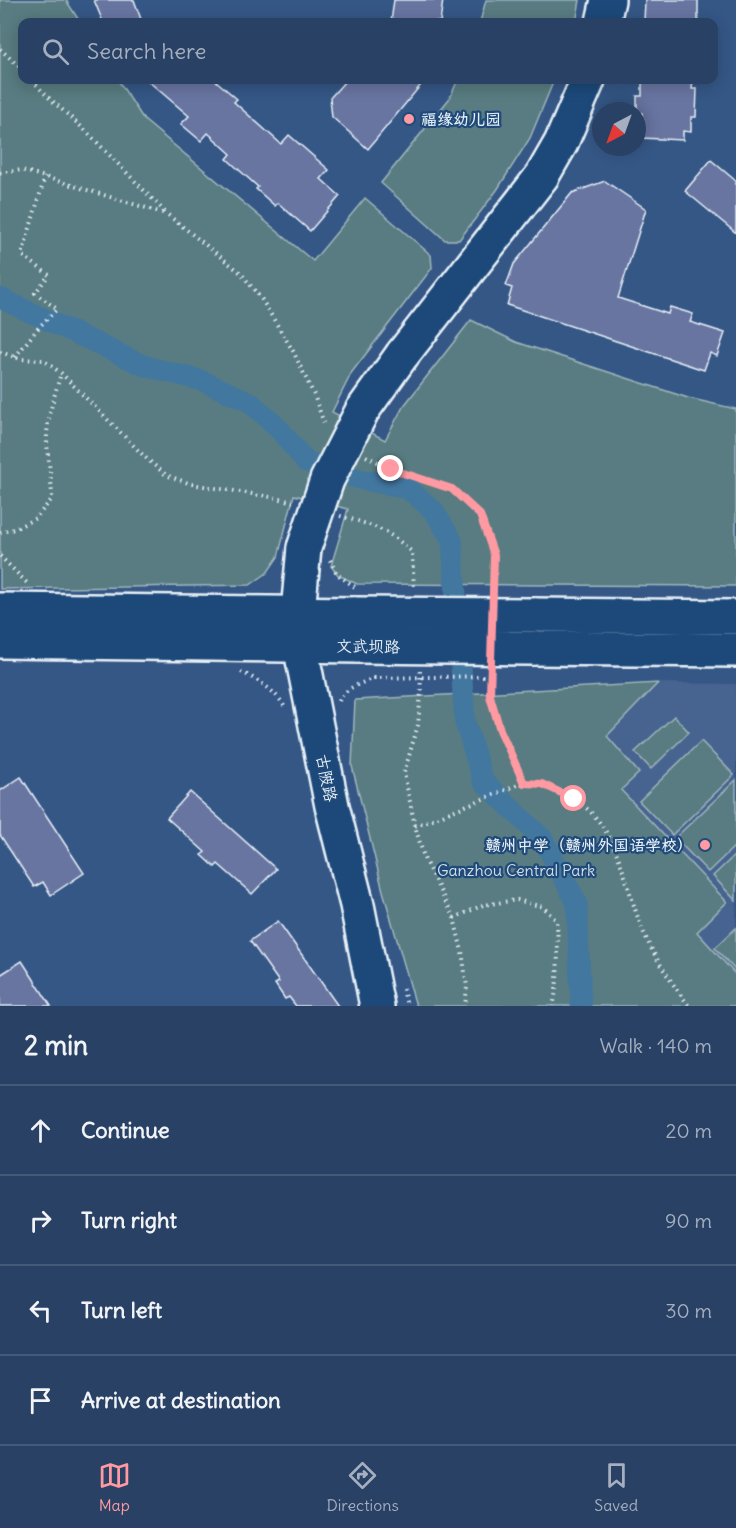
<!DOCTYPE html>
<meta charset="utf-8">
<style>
:root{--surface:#284164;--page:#30486a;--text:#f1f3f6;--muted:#a5afbf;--line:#445a78;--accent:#ff9aa2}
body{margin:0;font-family:Delius,"LXGW WenKai TC",sans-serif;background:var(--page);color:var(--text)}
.compass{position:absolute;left:592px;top:102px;width:54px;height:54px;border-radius:50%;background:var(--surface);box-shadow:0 3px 15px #0003;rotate:221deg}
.stop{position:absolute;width:18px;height:18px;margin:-14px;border:4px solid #ff9aa2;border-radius:50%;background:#fff}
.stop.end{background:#ff9aa2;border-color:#fff;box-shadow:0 2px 6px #0008}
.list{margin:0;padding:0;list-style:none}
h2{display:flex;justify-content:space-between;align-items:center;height:78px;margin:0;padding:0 24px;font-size:26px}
h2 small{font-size:20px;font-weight:400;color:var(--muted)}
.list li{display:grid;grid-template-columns:39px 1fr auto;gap:18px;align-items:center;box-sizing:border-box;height:90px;padding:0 24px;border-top:2px solid var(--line)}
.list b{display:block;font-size:22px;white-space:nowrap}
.list em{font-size:20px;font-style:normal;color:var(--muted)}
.icon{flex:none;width:33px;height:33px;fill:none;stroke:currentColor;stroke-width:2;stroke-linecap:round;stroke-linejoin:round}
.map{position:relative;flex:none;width:736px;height:1006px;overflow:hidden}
.search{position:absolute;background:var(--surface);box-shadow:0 3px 15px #0003;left:18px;right:18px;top:18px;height:66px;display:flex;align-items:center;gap:15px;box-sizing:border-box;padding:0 21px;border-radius:12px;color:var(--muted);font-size:22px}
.sheet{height:438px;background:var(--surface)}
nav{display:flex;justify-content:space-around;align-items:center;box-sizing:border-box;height:84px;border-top:2px solid var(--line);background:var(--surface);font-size:16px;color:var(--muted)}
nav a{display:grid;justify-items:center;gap:3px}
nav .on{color:var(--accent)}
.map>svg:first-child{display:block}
.built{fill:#476390}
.green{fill:#587c81;stroke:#a0b6bc;stroke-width:1.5}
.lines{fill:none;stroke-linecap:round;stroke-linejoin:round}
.canal{stroke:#4377a0;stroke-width:21}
.building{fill:#6774a1;stroke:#e8f1f8;stroke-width:1.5}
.secondary-casing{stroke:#e8f1f8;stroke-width:38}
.path{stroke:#e8f1f8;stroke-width:4;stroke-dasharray:1.5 4.5;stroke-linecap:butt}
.secondary{stroke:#1f4a7a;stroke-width:33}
.secondary-bridge-casing{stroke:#e8f1f8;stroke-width:38;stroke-linecap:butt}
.path-bridge{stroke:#e8f1f8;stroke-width:4;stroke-dasharray:1.5 4.5;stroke-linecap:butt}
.secondary-bridge{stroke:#1f4a7a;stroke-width:33}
.route{stroke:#ff9aa2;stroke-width:8}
.poi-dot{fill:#ff9aa2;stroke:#1f4a7a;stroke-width:2}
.labels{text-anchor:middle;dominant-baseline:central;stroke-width:4.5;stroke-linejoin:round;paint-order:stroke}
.poi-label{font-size:16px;font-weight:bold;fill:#e8f1f8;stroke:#1f4a7a;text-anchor:start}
.street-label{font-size:16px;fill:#e8f1f8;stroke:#1f4a7a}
.park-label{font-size:16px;fill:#d2dfe6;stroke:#1f4a7a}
</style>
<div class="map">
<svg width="736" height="1006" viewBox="0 0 736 1006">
<rect width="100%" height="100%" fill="#355786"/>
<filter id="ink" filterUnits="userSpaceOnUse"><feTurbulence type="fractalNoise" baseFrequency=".0167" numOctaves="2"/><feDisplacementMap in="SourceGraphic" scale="12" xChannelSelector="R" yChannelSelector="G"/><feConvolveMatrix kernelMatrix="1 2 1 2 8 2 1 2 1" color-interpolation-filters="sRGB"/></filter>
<g filter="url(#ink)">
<path class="built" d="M658 683 736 684V975L697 932 727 901 621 789 607 736Z"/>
<g class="green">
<path d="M0 0H66L80 22H22V80H118L144 120 313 261 365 198 431 255 432 268 352 372 332 412 385 440 403 407 471 320 516 342 688 398 736 409V586L357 584 338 575 331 566 348 509 294 495 278 557 267 573 250 585 0 589Z"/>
<path d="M486 0H580L576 22H480Z"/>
<path d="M458 80H554L530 138 497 190 459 240H445L381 183 449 99Z"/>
<path d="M658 683 607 736 639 773 621 790 727 902 697 932 736 975V1006H416L383 891 352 766 355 700Z"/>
<path d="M674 716 689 732 651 769 635 752Z"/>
<path d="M701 741 734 775 672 835 639 801Z"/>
<path d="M736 780V845L708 872 675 838Z"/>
<path d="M736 854V901L713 876Z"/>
<path d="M736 928V971L715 948Z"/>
</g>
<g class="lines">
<path class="canal" d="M0 298 145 366 203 381 250 402 279 429 306 462 359 479 408 489 433 510 452 540 465 722 483 781 543 839 577 903 581 1006"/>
</g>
<g class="building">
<path d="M94 0H134L142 22H103Z"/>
<path d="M394 0H443L440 22H391Z"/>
<path d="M645 0H698V22H644Z"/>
<path d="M147 80H215L237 99 234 102 281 144 289 135 329 170 321 179 340 196 310 231 278 203 275 206 256 189 258 187 227 159 231 154 208 133 201 141 181 124 189 116Z"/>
<path d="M346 80H425L368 149 332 117 330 98Z"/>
<path d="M642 80H693L692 89H697L696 117H691V132L683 131V140L641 138 642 113H637V96H642Z"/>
<path d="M711 160 736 181V233L685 191Z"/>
<path d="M605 181 646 209 618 298 668 314 670 307 693 314 690 322 725 333 717 356 710 353 704 370 507 305 512 288 506 286 514 264 572 193Z"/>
<path d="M21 777 84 873 51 895 43 882 34 887 0 835V791Z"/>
<path d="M190 792 276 869 252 894 218 864 215 867 202 855 205 852 167 818Z"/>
<path d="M278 921 338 1006H296L289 997 285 999 275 984 279 982 250 941Z"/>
<path d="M22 961 51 1006H0V975Z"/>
</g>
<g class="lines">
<g class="secondary-casing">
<g id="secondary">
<path d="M603 22 608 0"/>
<path d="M402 355 542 176 561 143 588 80"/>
<path d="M304 548 298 612 300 645 332 806 357 905 377 1006"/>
<path d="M0 610 356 614"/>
<path d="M534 615 736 617"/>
<path d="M0 641 359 646"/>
<path d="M532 648 736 650"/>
</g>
</g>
<g class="path">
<path d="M0 49 22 69"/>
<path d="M32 80 47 96 86 131 168 215 241 273 262 300 293 351 314 395 325 426"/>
<path d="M0 173 22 170 166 214"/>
<path d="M0 352 20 359 43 360 61 373 147 459 166 475 191 484 277 498 293 502"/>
<path d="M15 357 39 327 57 309 35 293 49 275 22 255 45 177"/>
<path d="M366 456 391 469 452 489 479 515 494 555 493 591"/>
<path d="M340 516C372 525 387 529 412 552L414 589"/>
<path d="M0 532 14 529 36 518 52 499C52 480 48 461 47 442 46 419 55 395 61 373"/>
<path d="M0 556 29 585"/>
<path d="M330 560 337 574 355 587"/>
<path d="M420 671 421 692 418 725 404 773 415 826 425 861 454 918 462 951 467 987 465 1006"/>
<path d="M241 672C257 679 276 691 284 706"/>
<path d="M490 673V696L500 730 523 783C540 783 548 786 563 793 625 822 622 891 649 944 660 966 675 987 689 1006"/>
<path d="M339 701C345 687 361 684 374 678"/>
<path d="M415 826 523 783"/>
<path d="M454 918 483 905 517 900 543 907 557 921C558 944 559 984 553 1006"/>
<path d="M403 989 407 1006"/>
</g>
<use href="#secondary" class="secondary"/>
<g class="secondary-bridge-casing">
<g id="secondary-bridge">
<path d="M304 548 327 480 362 411 402 355"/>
<path d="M356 614 534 615"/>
<path d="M359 646 532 648"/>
</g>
</g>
<path class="path-bridge" d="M374 678 490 676"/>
<use href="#secondary-bridge" class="secondary-bridge"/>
</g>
</g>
<g class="lines" filter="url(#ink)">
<path class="route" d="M391 469 452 489 480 515 494 555 490 696 500 730 524 783 542 784 574 799"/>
</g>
<g class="poi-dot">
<circle cx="409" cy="119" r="6"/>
<circle cx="705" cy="845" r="6"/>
</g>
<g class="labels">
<g class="poi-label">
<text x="421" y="119">福缘幼儿园</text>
<text x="693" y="845" text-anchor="end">赣州中学（赣州外国语学校）</text>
</g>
<g class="street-label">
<text transform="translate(368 646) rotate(1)">文武坝路</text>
<text transform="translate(327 778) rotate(79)">古陂路</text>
</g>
<g class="park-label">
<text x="516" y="870">Ganzhou Central Park</text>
</g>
</g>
</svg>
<svg class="compass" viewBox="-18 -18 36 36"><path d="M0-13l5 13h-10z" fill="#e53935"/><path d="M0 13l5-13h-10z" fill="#a5afbf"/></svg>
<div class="stop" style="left:574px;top:799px"></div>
<div class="stop end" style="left:391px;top:469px"></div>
<div class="search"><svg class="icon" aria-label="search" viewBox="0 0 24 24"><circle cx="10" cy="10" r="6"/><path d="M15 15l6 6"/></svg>Search here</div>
</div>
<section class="sheet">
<h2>2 min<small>Walk · 140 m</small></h2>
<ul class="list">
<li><svg class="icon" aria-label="ahead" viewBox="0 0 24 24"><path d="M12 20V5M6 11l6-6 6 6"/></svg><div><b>Continue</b></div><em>20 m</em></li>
<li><svg class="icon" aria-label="right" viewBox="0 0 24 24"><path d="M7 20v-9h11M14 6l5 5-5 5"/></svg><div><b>Turn right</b></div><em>90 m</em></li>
<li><svg class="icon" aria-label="left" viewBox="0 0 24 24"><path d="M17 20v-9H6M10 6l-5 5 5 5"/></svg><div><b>Turn left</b></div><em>30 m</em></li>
<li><svg class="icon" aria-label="arrive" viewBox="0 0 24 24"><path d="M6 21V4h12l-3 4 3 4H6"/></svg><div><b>Arrive at destination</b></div></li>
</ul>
</section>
<nav>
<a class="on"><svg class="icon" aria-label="map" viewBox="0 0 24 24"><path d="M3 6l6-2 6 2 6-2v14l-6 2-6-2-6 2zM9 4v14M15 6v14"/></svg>Map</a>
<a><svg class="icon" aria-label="directions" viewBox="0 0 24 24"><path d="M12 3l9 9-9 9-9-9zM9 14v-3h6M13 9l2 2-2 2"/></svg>Directions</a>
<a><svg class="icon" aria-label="saved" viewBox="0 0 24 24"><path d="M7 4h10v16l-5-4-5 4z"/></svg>Saved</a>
</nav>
